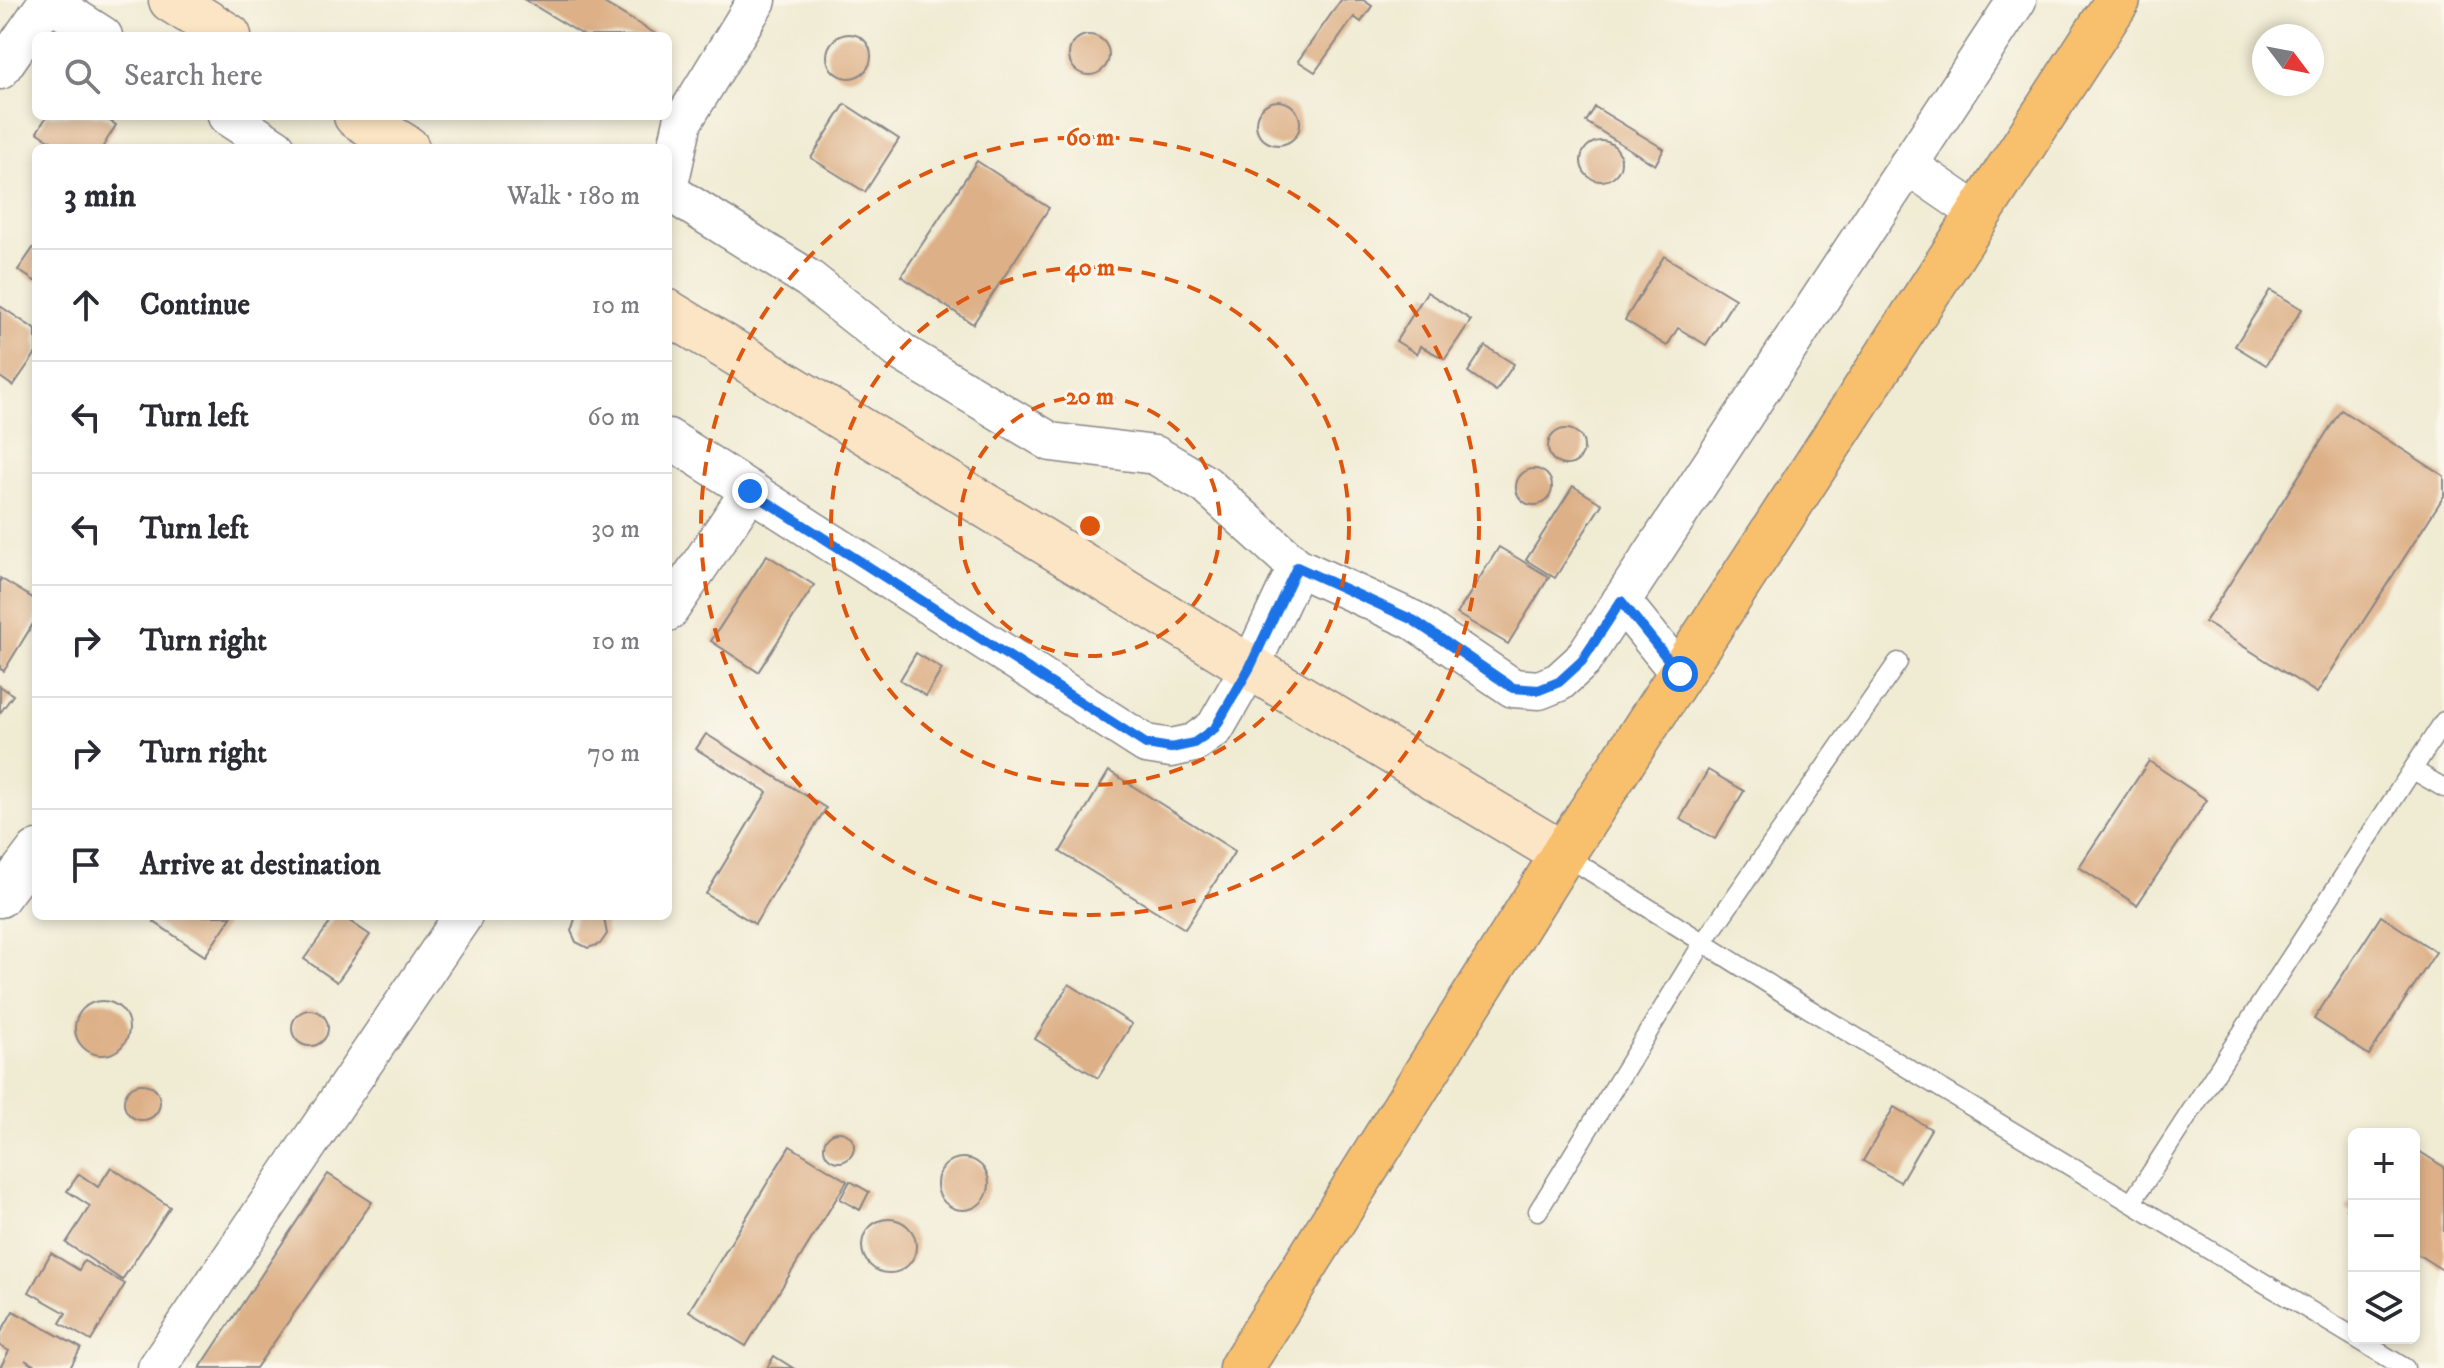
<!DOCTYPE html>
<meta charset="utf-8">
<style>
:root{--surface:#fff;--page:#f7f7f7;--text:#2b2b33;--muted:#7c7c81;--line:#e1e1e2}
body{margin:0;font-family:"IM FELL DW Pica",serif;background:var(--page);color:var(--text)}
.controls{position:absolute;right:24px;bottom:24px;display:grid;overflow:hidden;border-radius:12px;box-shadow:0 4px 12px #0003}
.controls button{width:72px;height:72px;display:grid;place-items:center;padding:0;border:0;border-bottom:2px solid var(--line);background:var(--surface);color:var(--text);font:40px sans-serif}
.compass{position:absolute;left:2252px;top:24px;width:72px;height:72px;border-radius:50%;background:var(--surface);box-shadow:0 4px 12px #0003;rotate:122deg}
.stop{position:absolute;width:24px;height:24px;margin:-18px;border:6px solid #1a73e8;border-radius:50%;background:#fff}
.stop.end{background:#1a73e8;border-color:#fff;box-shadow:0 2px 8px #0008}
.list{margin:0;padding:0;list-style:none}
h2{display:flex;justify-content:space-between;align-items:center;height:104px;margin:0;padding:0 32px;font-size:34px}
h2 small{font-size:26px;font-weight:400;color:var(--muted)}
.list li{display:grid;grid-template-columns:52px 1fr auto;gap:24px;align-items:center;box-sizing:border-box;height:112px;padding:0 32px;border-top:2px solid var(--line)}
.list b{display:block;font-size:30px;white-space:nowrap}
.list em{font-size:26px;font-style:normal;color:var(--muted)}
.icon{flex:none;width:44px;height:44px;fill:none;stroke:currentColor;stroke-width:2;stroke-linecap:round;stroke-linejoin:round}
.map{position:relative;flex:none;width:2444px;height:1368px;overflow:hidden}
.search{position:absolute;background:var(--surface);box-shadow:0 4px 12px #0003;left:32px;top:32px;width:640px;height:88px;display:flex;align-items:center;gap:20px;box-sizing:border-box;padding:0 28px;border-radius:12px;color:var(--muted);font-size:30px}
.panel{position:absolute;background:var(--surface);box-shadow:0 4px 12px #0003;left:32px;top:144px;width:640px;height:776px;border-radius:12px}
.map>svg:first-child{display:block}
.building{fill:#ddb087}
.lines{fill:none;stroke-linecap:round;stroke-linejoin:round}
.service-casing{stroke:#898687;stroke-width:21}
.minor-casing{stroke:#898687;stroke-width:41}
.secondary-casing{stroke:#898687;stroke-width:47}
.trunk-casing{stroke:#898687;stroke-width:47}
.service{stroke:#fff;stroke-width:18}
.minor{stroke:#fff;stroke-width:38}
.secondary{stroke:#fce5c4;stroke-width:44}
.trunk{stroke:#f8bf6c;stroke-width:44}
.route{stroke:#1a73e8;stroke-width:10}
.ring{fill:none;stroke:#de560e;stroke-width:4;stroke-dasharray:14 10}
.centre{fill:#de560e;stroke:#fbf7ec;stroke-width:4}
.ring-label{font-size:24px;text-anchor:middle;font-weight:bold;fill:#de560e;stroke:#fbf7ec;stroke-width:6;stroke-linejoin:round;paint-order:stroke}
</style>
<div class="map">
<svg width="2444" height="1368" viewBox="0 0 2444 1368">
<rect width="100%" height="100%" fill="#fbf7ec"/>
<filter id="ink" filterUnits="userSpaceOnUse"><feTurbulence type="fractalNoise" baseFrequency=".0125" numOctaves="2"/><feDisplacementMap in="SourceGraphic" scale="16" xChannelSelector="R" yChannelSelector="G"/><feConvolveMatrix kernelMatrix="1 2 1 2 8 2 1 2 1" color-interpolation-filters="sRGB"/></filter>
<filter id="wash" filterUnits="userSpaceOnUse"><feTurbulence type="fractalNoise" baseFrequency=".006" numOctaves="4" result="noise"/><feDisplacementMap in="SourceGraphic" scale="32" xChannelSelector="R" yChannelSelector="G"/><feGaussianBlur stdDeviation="1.8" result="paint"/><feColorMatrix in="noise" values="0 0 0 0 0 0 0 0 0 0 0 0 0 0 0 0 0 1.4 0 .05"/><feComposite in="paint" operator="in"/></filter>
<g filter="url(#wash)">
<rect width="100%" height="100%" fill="#f0ebd3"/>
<g id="blocks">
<g class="building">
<path d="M525 0H599L659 36H585Z"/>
<path d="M1341 0H1363L1372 6 1361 22 1354 17 1315 72 1298 61Z"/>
<circle cx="849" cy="56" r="22"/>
<circle cx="1089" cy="55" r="20"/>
<circle cx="1278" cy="123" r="22"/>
<path d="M845 104 899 139 865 192 811 158Z"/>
<path d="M1595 107 1664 149 1655 165 1586 122Z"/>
<path d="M47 116H102L116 125 102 148H62L37 132Z"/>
<circle cx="1601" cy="161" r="20"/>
<path d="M977 161 1049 208 973 324 901 276Z"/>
<path d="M36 244V282L18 270Z"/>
<path d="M1664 256 1735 299 1706 345 1678 328 1667 346 1625 320Z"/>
<path d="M2270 290 2302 309 2266 365 2235 346Z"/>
<path d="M1427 292 1471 320 1445 359 1420 346 1417 354 1396 341Z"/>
<path d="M0 306 36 330V353L13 386 0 377Z"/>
<path d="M1485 346 1514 364 1496 391 1468 372Z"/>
<path d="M2341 410 2444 476V496L2317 693 2205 622Z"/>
<circle cx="1566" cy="447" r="18"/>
<circle cx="1534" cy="487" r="18"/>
<path d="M1573 486 1602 504 1555 578 1526 560Z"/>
<path d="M1499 547 1549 577 1508 644 1457 614Z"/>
<path d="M767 555 814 585 758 672 711 641Z"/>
<path d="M0 578 36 600V619L4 671 0 669Z"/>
<path d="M916 653 942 669 926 696 900 680Z"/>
<path d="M0 686 13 695 0 713Z"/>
<path d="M706 734 826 808 755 924 706 894 767 792 696 749Z"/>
<path d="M2149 761 2207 800 2137 905 2079 867Z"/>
<path d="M1708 770 1744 791 1715 839 1680 819Z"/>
<path d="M1109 771 1235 851 1185 929 1060 852Z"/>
<path d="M159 916H232L205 956 154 922Z"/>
<path d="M335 916H342L370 935 337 982 304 959Z"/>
<path d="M576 916 604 918 607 934 600 944 588 948 576 942 571 931Z"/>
<path d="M2381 916 2436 952 2369 1055 2314 1019Z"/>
<path d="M1069 984 1132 1024 1098 1078 1035 1039Z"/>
<circle cx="102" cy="1028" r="27"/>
<circle cx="310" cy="1028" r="18"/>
<circle cx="142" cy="1102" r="18"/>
<path d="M1894 1107 1931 1129 1900 1182 1863 1161Z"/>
<circle cx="839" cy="1147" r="15"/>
<path d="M790 1146 847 1181 746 1346 689 1311Z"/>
<path d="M2414 1148 2444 1167V1271L2414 1252Z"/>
<circle cx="963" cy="1184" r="26"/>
<path d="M111 1167 170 1207 122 1280 66 1243 90 1206 67 1191 79 1174 98 1187Z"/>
<path d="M328 1174 372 1202 256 1368H200Z"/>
<path d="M850 1181 869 1192 860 1210 840 1199Z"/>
<path d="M2354 1195V1214L2346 1209Z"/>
<circle cx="889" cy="1246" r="27"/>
<path d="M51 1253 79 1270 84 1261 125 1284 91 1341 60 1323 66 1313 29 1292Z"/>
<path d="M13 1311 81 1348 70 1368H39L25 1360 36 1368H0L9 1351 0 1346V1334Z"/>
<path d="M774 1356 793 1368H767Z"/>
</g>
</g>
</g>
<g filter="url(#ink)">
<use href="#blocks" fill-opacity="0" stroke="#898687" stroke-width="2"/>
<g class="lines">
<g class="service-casing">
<g id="service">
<path d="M2413 770 2444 788"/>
<path d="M1563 854 1791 998 2354 1337"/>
<path d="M2132 1202 2444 721"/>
<path d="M1538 1211 1703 943 1898 662"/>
<path d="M2356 1338 2405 1368"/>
</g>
</g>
<g class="minor-casing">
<g id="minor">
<path d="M47 0 103 36"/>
<path d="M0 70 48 1"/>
<path d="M227 116 276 148"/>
<path d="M1908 165 1979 214"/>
<path d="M668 189 683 121 757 0"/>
<path d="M668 191 809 279 904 354 1051 442 1155 455 1206 485 1297 567 1413 620 1513 688 1539 690 1559 682 1582 661 2017 0"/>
<path d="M668 438 1146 744 1171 748 1194 743 1215 728 1250 667 1297 567"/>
<path d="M1621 601 1680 674"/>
<path d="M668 612 750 491"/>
<path d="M0 898 36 850"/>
<path d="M157 1368 463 916"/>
</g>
</g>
<g class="secondary-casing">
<g id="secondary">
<path d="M171 0 229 36"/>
<path d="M356 116 407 148"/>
<path d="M668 312 1250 667 1563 854"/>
</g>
</g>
<g class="trunk-casing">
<path id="trunk" d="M1241 1368 1563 854 2118 0"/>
</g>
<use href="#service" class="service"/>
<use href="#minor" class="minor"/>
<use href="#secondary" class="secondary"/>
<use href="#trunk" class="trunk"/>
</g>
</g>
<g class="lines" filter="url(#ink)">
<path class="route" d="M750 491 1146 744 1171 748 1194 743 1215 728 1250 667 1297 567 1413 620 1513 688 1539 690 1559 682 1582 661 1621 601 1680 674"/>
</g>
<g class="ring">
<circle cx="1090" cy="526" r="130"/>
<circle cx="1090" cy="526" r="259"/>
<circle cx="1090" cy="526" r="389"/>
</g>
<circle cx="1090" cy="526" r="12" class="centre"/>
<g class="ring-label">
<text x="1090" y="145">60 m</text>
<text x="1090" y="275">40 m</text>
<text x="1090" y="404">20 m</text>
</g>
</svg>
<div class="controls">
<button>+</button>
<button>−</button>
<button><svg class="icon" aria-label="layers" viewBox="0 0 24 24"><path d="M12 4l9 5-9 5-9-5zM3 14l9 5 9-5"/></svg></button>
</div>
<svg class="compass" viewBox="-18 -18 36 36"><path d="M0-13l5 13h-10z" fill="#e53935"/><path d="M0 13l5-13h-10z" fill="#7c7c81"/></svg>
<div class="stop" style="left:1680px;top:674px"></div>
<div class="stop end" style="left:750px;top:491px"></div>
<div class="search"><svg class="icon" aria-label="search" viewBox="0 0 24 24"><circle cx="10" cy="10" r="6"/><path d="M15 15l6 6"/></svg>Search here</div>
<section class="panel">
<h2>3 min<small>Walk · 180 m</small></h2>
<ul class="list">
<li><svg class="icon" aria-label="ahead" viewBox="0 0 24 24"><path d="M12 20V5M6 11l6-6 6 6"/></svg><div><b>Continue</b></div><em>10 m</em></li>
<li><svg class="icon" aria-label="left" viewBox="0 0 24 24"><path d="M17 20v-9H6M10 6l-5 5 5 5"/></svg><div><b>Turn left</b></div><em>60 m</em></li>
<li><svg class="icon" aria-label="left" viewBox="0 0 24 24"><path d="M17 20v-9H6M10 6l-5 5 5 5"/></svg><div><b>Turn left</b></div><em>30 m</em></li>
<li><svg class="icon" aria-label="right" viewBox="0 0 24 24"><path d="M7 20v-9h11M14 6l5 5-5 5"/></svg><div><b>Turn right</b></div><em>10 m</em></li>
<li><svg class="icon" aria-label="right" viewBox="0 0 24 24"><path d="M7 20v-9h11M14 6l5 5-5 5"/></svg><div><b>Turn right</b></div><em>70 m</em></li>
<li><svg class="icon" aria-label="arrive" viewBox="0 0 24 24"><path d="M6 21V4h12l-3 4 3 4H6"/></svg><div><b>Arrive at destination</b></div></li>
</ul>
</section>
</div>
